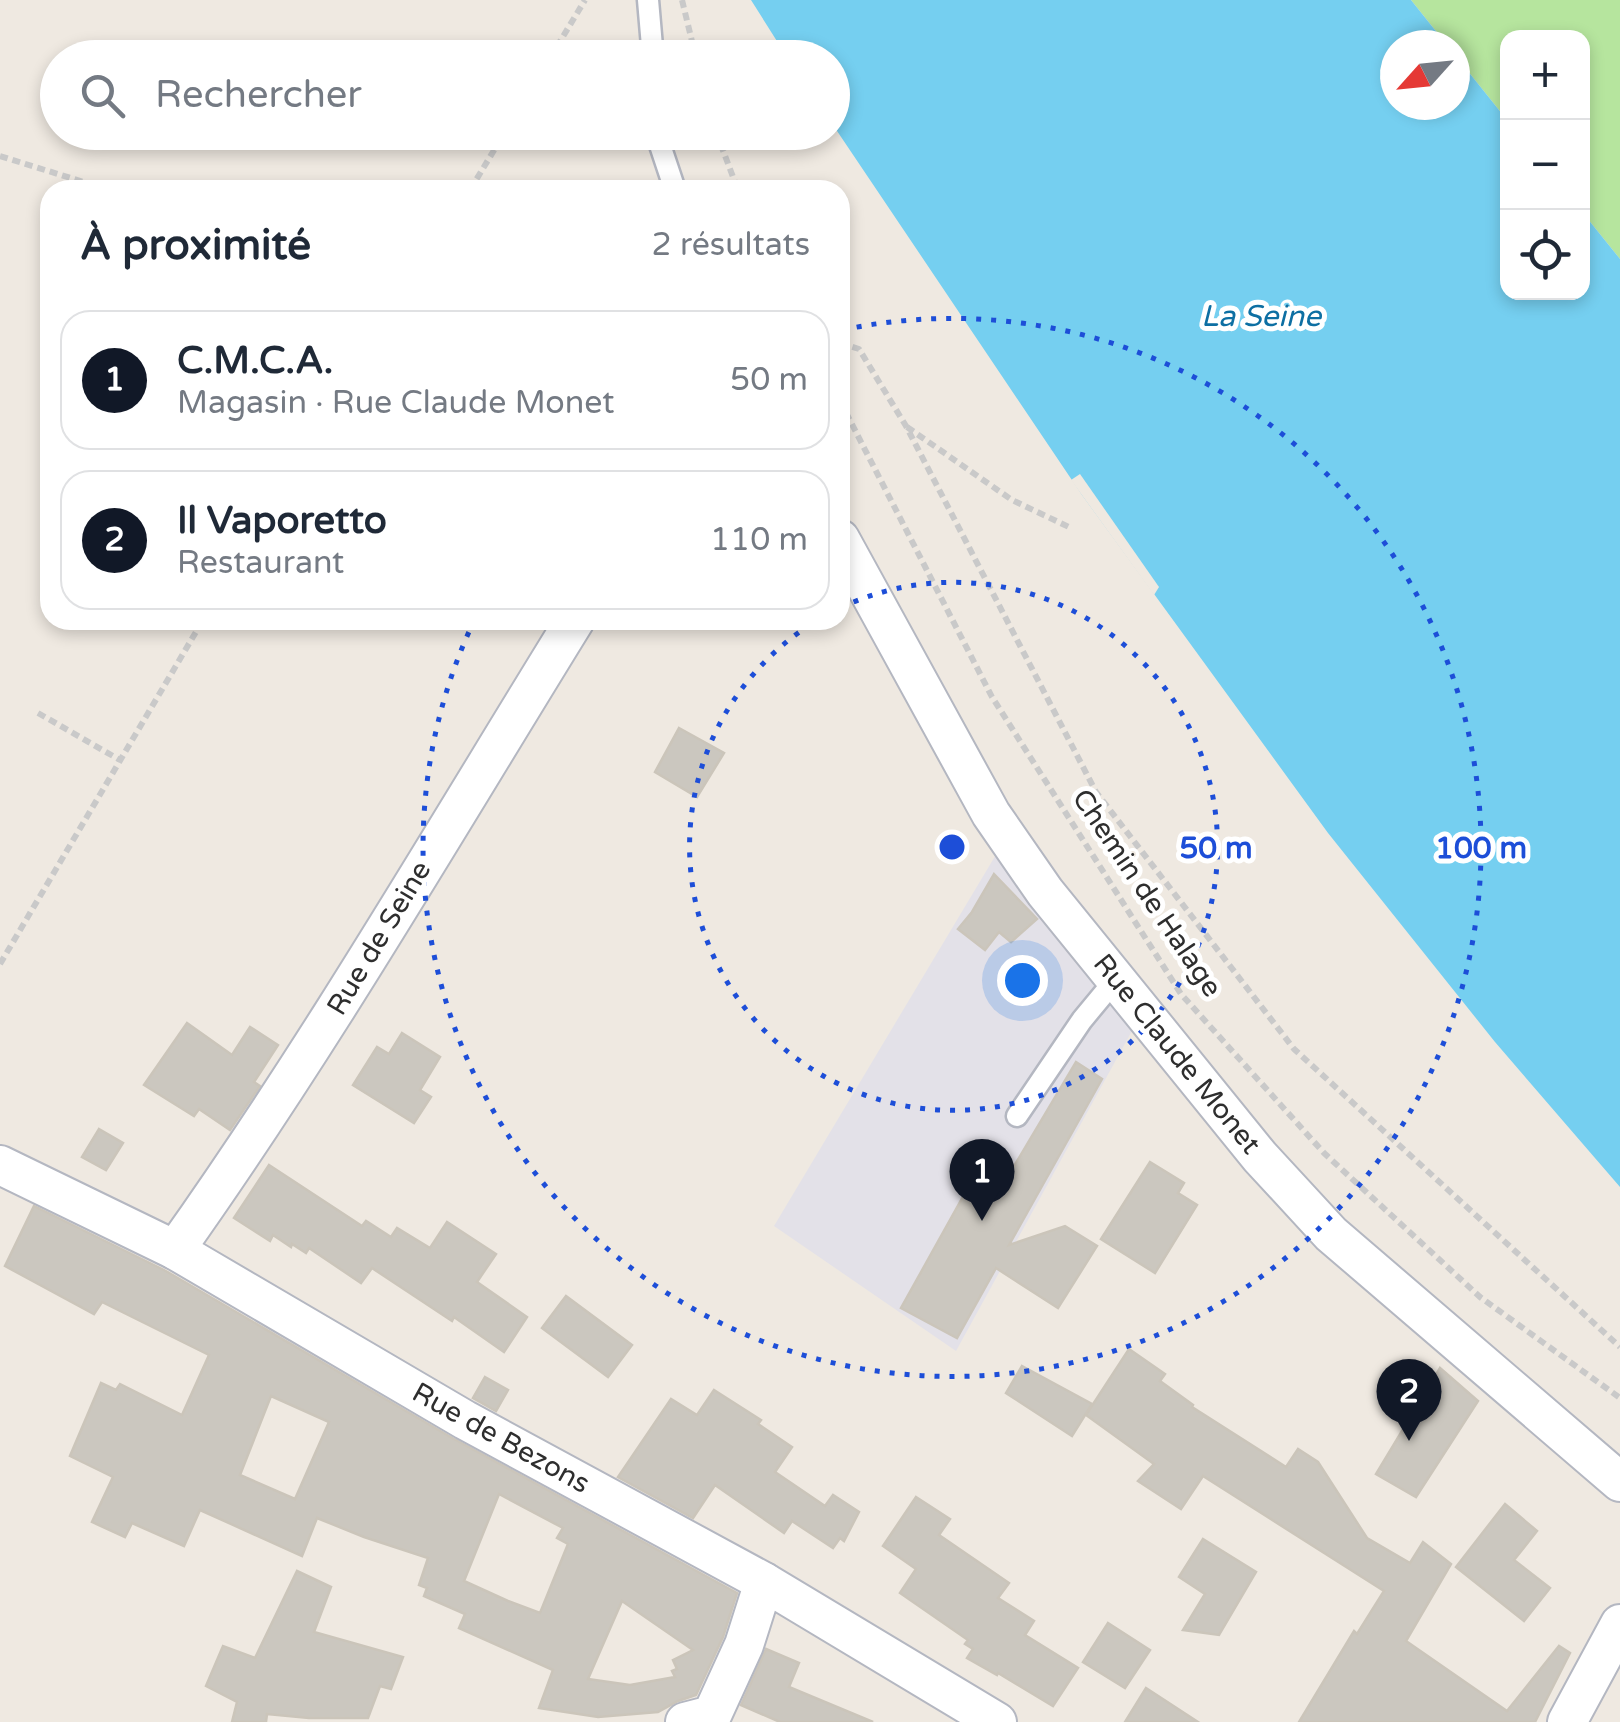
<!DOCTYPE html>
<html lang="fr">
<meta charset="utf-8">
<style>
:root{--surface:#fff;--page:#f6f6f7;--text:#1f2937;--muted:#747a83;--line:#e0e1e3;--accent:#111827}
body{margin:0;font-family:"Varela Round",sans-serif;background:var(--page);color:var(--text)}
.controls{position:absolute;right:30px;top:30px;display:grid;overflow:hidden;border-radius:20px;box-shadow:0 5px 15px #0003}
.controls button{width:90px;height:90px;display:grid;place-items:center;padding:0;border:0;border-bottom:2px solid var(--line);background:var(--surface);color:var(--text);font:50px sans-serif}
.compass{position:absolute;left:1380px;top:30px;width:90px;height:90px;border-radius:50%;background:var(--surface);box-shadow:0 5px 15px #0003;rotate:243deg}
.you{position:absolute;left:1022px;top:980px;width:35px;height:35px;margin:-25px;border:8px solid #fff;border-radius:50%;background:#1a73e8;box-shadow:0 0 0 15px #1a73e833}
.badge{display:grid;place-items:center;width:65px;height:65px;border-radius:50%;background:var(--accent);color:#fff;font-size:32px;font-weight:700}
.pin{position:absolute;translate:-50% -82px;filter:drop-shadow(0 2px 5px #0008)}
.pin::after{content:'';position:absolute;top:52px;width:35px;height:30px;background:inherit;clip-path:polygon(0 0,100% 0,50% 100%)}
.list{margin:0;padding:0;list-style:none}
h2{display:flex;justify-content:space-between;align-items:center;height:130px;margin:0;padding:0 40px;font-size:42px}
h2 small{font-size:32px;font-weight:400;color:var(--muted)}
.list li{display:grid;grid-template-columns:65px 1fr auto;gap:30px;align-items:center;box-sizing:border-box;height:140px;margin:0 20px 20px;padding:0 20px;border:2px solid var(--line);border-radius:30px}
.list b{display:block;font-size:38px;white-space:nowrap}
.list p{margin:0;font-size:32px;white-space:nowrap;color:var(--muted)}
.list em{font-size:32px;font-style:normal;color:var(--muted)}
.icon{flex:none;width:55px;height:55px;fill:none;stroke:currentColor;stroke-width:2;stroke-linecap:round;stroke-linejoin:round}
.map{position:relative;flex:none;width:1620px;height:1722px;overflow:hidden}
.search{position:absolute;background:var(--surface);box-shadow:0 5px 15px #0003;left:40px;top:40px;width:810px;height:110px;display:flex;align-items:center;gap:25px;box-sizing:border-box;padding:0 35px;border-radius:55px;color:var(--muted);font-size:38px}
.panel{position:absolute;background:var(--surface);box-shadow:0 5px 15px #0003;left:40px;top:180px;width:810px;height:450px;border-radius:30px}
.map>svg:first-child{display:block}
.industrial{fill:#e3e1e8}
.green{fill:#b6e59e}
.water{fill:#75cff0}
.pier{fill:#efe9e1}
.building{fill:#cbc7bf;stroke:#cbc5ba;stroke-width:2.5;fill-rule:evenodd}
.lines{fill:none;stroke-linecap:round;stroke-linejoin:round}
.lane-casing{stroke:#b4b7c1;stroke-width:25}
.street-casing{stroke:#b4b7c1;stroke-width:42}
.path{stroke:#c9c9c9;stroke-width:6;stroke-dasharray:8 5;stroke-linecap:butt}
.lane{stroke:#fff;stroke-width:20}
.street{stroke:#fff;stroke-width:38}
.ring{fill:none;stroke:#1d4ed8;stroke-width:5;stroke-dasharray:5 10}
.labels{text-anchor:middle;dominant-baseline:central;stroke-width:10;stroke-linejoin:round;paint-order:stroke}
.street-label{font-size:28px;fill:#2e2e2e;stroke:#fff}
.water-label{font-size:30px;font-style:italic;fill:#0d6fa3;stroke:#fff}
.centre{fill:#1d4ed8;stroke:#fff;stroke-width:5}
.ring-label{font-size:30px;text-anchor:middle;font-weight:bold;fill:#1d4ed8;stroke:#fff;stroke-width:10;stroke-linejoin:round;paint-order:stroke}
</style>
<div class="map">
<svg width="1620" height="1722" viewBox="0 0 1620 1722">
<rect width="100%" height="100%" fill="#efe9e1"/>
<path class="industrial" d="M997 853 1133 1029 956 1351 774 1226Z"/>
<path class="green" d="M1411 0H1620V259L1583 213 1582 38H1508L1507 120 1455 55V45H1447Z"/>
<path class="water" d="M751 0H1411L1447 45H1395V105H1455V55L1507 120 1508 292H1582L1583 213 1620 259V1187L1495 1042 1328 833 1082 495 833 125 832 58 787 57Z"/>
<path class="pier" d="M1080 474 1159 587 1154 595 1071 480Z"/>
<g class="building">
<path d="M679 728 724 753 697 797 655 772Z"/>
<path d="M994 874 1037 919 1011 942 999 932 985 950 958 929 972 912Z"/>
<path d="M187 1023 232 1055 250 1027 278 1045 254 1082 260 1086 230 1130 199 1109 194 1116 144 1085Z"/>
<path d="M402 1033 440 1057 420 1090 431 1097 414 1123 353 1085 377 1047 389 1054Z"/>
<path d="M1076 1062 1102 1079 1009 1245 1065 1226 1097 1246 1058 1308 996 1268 957 1338 901 1308 984 1159 1010 1173Z"/>
<path d="M99 1129 123 1143 106 1170 82 1157Z"/>
<path d="M1150 1162 1184 1183 1178 1193 1197 1205 1155 1273 1101 1239Z"/>
<path d="M269 1165 362 1226 366 1221 391 1237 397 1228 430 1248 447 1222 496 1254 477 1282 527 1317 504 1352 454 1317 452 1321 372 1268 361 1283 309 1248 306 1253 292 1244 291 1247 273 1235 270 1241 234 1218Z"/>
<path d="M34 1206 164 1270 454 1439 737 1593 723 1637 696 1695 678 1701 658 1712 598 1717 539 1708 553 1670 459 1628 465 1614 424 1596 427 1588 419 1585 428 1558 364 1537 317 1518 302 1556 200 1510 184 1546 132 1523 125 1537 92 1522 113 1477 70 1456 101 1383 116 1390 120 1384 182 1415 209 1355 102 1302 94 1314 5 1266ZM271 1396 329 1422 295 1499 240 1475ZM499 1494 563 1528 557 1538 568 1544 540 1613 508 1601 464 1581ZM622 1601 693 1650 673 1660 677 1669 672 1671 675 1677 630 1685 588 1679Z"/>
<path d="M566 1296 632 1345 608 1377 542 1328Z"/>
<path d="M1129 1349 1165 1374 1160 1381 1193 1405 1192 1407 1286 1467 1298 1449 1318 1462 1367 1538 1410 1563 1423 1542 1451 1564 1406 1641 1507 1711 1559 1646 1570 1653 1535 1722H1299L1354 1631 1357 1634 1384 1591 1203 1476 1181 1509 1138 1481 1154 1464 1086 1415Z"/>
<path d="M1022 1366 1092 1404 1072 1436 1006 1393Z"/>
<path d="M1440 1368 1478 1401 1416 1497 1376 1474Z"/>
<path d="M485 1377 508 1390 496 1411 473 1398Z"/>
<path d="M714 1390 761 1420 758 1424 792 1447 775 1472 825 1506 833 1495 859 1512 844 1541 840 1538 833 1548 792 1521 784 1533 715 1485 693 1518 618 1477 671 1399 697 1415Z"/>
<path d="M916 1497 950 1519 939 1535 1009 1583 998 1598 1034 1621 1025 1635 1078 1668 1053 1706 998 1673 997 1675 967 1658 973 1649 965 1644 968 1640 900 1593 916 1569 883 1546Z"/>
<path d="M1505 1504 1537 1531 1514 1560 1550 1588 1524 1621 1456 1567Z"/>
<path d="M1203 1539 1256 1572 1219 1635 1183 1630 1205 1594 1179 1577Z"/>
<path d="M297 1571 331 1587 314 1632 403 1657 391 1689 380 1686 368 1718H309L267 1714 266 1722H232L237 1702 206 1686 223 1646 255 1658Z"/>
<path d="M1108 1623 1150 1650 1125 1688 1083 1662Z"/>
<path d="M766 1649 799 1663 789 1687 873 1722H780L741 1705Z"/>
<path d="M1146 1688 1198 1722H1125Z"/>
</g>
<g class="lines">
<g class="lane-casing">
<g id="lane">
<path d="M648 0 653 58"/>
<path d="M659 132 660 145 675 190"/>
<path d="M1017 1116 1082 1020 1116 979"/>
</g>
</g>
<g class="street-casing">
<g id="street">
<path d="M840 539 991 814 1045 892 1260 1157 1331 1234 1620 1482"/>
<path d="M0 1165 175 1250 465 1420 764 1582 997 1722"/>
<path d="M175 1250C319 1047 444 832 575 620"/>
<path d="M685 1722 712 1715 744 1645 764 1582"/>
<path d="M1567 1722 1620 1624"/>
</g>
</g>
<g class="path">
<path d="M682 0 696 58"/>
<path d="M550 58 585 0"/>
<path d="M716 132 738 190"/>
<path d="M0 156 109 190"/>
<path d="M470 190 505 132"/>
<path d="M840 343 859 349 906 426 1096 792 1294 1049 1620 1347"/>
<path d="M840 401 992 697 1181 994 1324 1153 1480 1297 1620 1398"/>
<path d="M907 427 1012 500 1069 527"/>
<path d="M38 713 120 760"/>
<path d="M0 964 203 620"/>
</g>
<use href="#lane" class="lane"/>
<use href="#street" class="street"/>
</g>
<g class="ring">
<path d="M840 608A264 264 0 1 1 816 621"/>
<path d="M842 330A529 529 0 1 1 473 623"/>
</g>
<g class="labels">
<g class="street-label">
<text transform="translate(1147 893) rotate(56)">Chemin de Halage</text>
<text transform="translate(379 938) rotate(-59)">Rue de Seine</text>
<text transform="translate(1177 1054) rotate(51)">Rue Claude Monet</text>
<text transform="translate(501 1438) rotate(29)">Rue de Bezons</text>
</g>
<g class="water-label">
<text x="1261" y="316">La Seine</text>
</g>
</g>
<circle cx="952" cy="847" r="15" class="centre"/>
<g class="ring-label">
<text x="1216" y="858">50 m</text>
<text x="1481" y="858">100 m</text>
</g>
</svg>
<div class="controls">
<button>+</button>
<button>−</button>
<button><svg class="icon" aria-label="locate" viewBox="0 0 24 24"><circle cx="12" cy="12" r="6"/><path d="M12 2v4M12 18v4M2 12h4M18 12h4"/></svg></button>
</div>
<svg class="compass" viewBox="-18 -18 36 36"><path d="M0-13l5 13h-10z" fill="#e53935"/><path d="M0 13l5-13h-10z" fill="#747a83"/></svg>
<div class="you"></div>
<div class="pin badge" style="left:982px;top:1221px">1</div>
<div class="pin badge" style="left:1409px;top:1441px">2</div>
<div class="search"><svg class="icon" aria-label="search" viewBox="0 0 24 24"><circle cx="10" cy="10" r="6"/><path d="M15 15l6 6"/></svg>Rechercher</div>
<section class="panel">
<h2>À proximité<small>2 résultats</small></h2>
<ul class="list">
<li><span class="badge">1</span><div><b>C.M.C.A.</b><p>Magasin · Rue Claude Monet</p></div><em>50 m</em></li>
<li><span class="badge">2</span><div><b>Il Vaporetto</b><p>Restaurant</p></div><em>110 m</em></li>
</ul>
</section>
</div>
